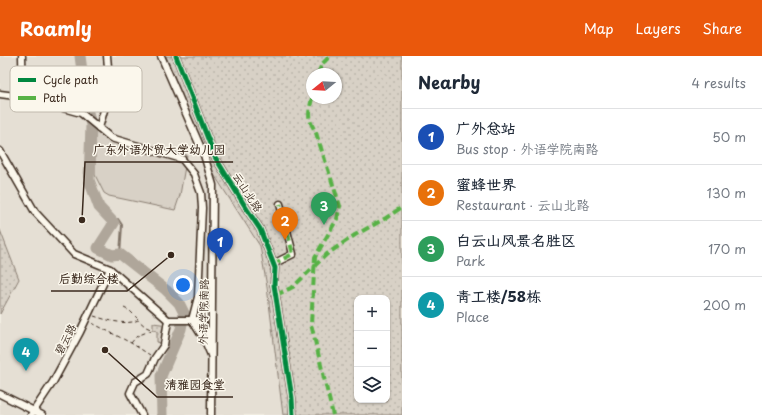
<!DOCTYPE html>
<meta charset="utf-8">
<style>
:root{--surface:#fff;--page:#f6f6f7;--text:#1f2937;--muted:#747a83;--line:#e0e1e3;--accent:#ea580c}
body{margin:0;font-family:"Playpen Sans","LXGW WenKai TC",sans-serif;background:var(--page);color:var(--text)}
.controls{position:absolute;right:12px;bottom:12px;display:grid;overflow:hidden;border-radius:8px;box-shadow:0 1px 3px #0004}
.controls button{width:36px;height:36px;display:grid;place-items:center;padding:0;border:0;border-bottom:1px solid var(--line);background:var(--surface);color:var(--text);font:20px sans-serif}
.compass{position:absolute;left:306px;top:12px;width:36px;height:36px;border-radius:50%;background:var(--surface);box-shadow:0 1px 3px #0004;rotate:252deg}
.you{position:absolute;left:183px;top:229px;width:14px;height:14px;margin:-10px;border:3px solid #fff;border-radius:50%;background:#1a73e8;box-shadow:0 0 0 6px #1a73e833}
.badge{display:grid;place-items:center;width:26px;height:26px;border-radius:50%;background:var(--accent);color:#fff;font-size:13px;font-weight:700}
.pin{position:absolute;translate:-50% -33px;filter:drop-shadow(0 1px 2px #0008)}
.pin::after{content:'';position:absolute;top:21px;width:14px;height:12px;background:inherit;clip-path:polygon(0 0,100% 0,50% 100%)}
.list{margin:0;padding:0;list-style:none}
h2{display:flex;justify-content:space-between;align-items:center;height:52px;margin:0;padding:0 16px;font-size:17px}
h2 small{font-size:13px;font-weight:400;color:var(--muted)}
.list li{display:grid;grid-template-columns:26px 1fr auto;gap:12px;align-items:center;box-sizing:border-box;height:56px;padding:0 16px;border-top:1px solid var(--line)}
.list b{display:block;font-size:15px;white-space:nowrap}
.list p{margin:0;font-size:13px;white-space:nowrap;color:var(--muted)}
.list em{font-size:13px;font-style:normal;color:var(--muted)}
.icon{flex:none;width:22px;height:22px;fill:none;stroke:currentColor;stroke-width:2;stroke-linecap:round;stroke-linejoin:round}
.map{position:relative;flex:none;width:402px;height:359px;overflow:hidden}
header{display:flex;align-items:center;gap:24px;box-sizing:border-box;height:56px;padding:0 20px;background:var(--accent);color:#fff}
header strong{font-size:19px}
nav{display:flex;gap:22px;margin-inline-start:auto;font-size:14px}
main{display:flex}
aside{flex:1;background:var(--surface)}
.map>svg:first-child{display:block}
.built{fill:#e5dfd4}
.green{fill:#d8d1c6;stroke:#8a7e72}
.park{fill:url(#park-dots);stroke:#8a7e72;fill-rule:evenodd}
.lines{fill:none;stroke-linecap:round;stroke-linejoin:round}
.stream{stroke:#817468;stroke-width:2}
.river{stroke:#afa69a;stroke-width:11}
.minor-casing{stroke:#3b2a1e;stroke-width:9}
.path{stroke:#3b2a1e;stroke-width:1;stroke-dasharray:4 3;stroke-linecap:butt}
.minor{stroke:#fbf7ec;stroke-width:6}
.quiet{stroke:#57b245;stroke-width:4;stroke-dasharray:8 4;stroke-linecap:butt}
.cycleway-casing{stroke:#fbf7ec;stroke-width:8}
.cycleway{stroke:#00873e;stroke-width:5}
.labels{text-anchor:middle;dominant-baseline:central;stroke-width:3;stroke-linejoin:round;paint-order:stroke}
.street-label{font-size:11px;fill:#3b2a1e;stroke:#fbf7ec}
.key{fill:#fbf7ec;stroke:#c1baae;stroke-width:1}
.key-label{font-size:11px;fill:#3b2a1e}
.leader{fill:none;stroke:#3b2a1e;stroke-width:1.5}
.callout-dot{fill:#3b2a1e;stroke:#fbf7ec;stroke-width:1.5}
.callout-label{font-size:12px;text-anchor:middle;font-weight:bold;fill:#3b2a1e;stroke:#fbf7ec;stroke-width:3;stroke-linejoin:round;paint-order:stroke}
</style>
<header>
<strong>Roamly</strong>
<nav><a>Map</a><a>Layers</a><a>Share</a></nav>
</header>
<main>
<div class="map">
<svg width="402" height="359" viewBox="0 0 402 359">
<defs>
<pattern id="park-dots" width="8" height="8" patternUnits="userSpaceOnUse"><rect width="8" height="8" fill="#d8d1c6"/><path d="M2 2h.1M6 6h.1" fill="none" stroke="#bab4aa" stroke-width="1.8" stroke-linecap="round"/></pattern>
</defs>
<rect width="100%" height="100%" fill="#f3efe4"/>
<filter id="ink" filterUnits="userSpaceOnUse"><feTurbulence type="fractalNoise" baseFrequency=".025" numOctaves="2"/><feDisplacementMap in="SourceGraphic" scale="8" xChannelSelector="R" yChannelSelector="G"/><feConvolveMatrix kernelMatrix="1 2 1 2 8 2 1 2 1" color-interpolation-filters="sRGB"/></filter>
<g filter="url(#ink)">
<path class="built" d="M0 0H166L213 117 260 190 267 231 283 359H0V258L19 223 0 174Z"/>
<path class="green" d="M95 75 187 99 180 139 175 154 109 140 104 137 95 119Z"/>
<g class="park">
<path d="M166 0H402V359H283L267 231 260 190 213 117ZM312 18H336V42H312ZM357 242H387V344H357Z"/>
<path d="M0 174 19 223 0 258Z"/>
<path d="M153 267 168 269 164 288 157 286V275L153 274Z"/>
</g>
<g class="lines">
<path class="stream" d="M114 167 118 163 122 169 120 198"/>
<path class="river" d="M80 0 87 52 91 69 89 124 99 151 114 167 98 192 112 199 120 198 166 234 179 247 184 257 181 273 161 320 162 359"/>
<g class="minor-casing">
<g id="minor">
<path d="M22 0 23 41"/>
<path d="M161 0 204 99 213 129 211 359"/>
<path d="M176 0 215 101 248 155 260 173 275 212 274 229 292 342 293 359"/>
<path d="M0 38 23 41 81 57 111 82 182 103 194 118 201 137 202 152 198 241 192 264"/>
<path d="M99 72 110 33 107 0"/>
<path d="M0 95 35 156 74 198 110 213 168 264H197C206 268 208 279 211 287"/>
<path d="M273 208 293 198 280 148"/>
<path d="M192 264 205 285 211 299"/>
<path d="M0 338 42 359"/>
<path d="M31 359 53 326 80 276 110 213"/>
<path d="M142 359 130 337 135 326 148 318 155 302 164 289 168 264"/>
</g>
</g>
<g class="path">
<path d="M124 252 130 255 138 263"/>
<path d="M94 260C106 264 127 270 138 264L146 271 153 274"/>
<path d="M92 267 131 287 150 299"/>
<path d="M131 287 137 280 152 274"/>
</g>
<use href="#minor" class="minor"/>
<g class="quiet">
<path d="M318 18 322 8 330 0"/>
<path d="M312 42C308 60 307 60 316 77L340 150 337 163 315 201 311 268 333 359"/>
<path d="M273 208 293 198 280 148"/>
<path d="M276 239 293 231 327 198 355 179 386 162 402 151"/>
</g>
<g class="cycleway-casing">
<path id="cycleway" d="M176 0 215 101 248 155 260 173 275 212 274 229 292 342 293 359"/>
</g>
<use href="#cycleway" class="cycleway"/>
</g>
</g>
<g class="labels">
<g class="street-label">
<text transform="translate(248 136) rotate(57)">云山北路</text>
<text transform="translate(203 256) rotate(-89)">外语学院南路</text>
<text transform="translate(65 283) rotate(-62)">碧云路</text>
</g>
</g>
<rect x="10" y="10" width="132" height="46" rx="6" class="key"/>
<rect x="18" y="22" width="18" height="4" fill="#00873e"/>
<rect x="18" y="40" width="18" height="4" fill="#57b245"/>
<g class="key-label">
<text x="43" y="28">Cycle path</text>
<text x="43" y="46">Path</text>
</g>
<path class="leader" d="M82 164L85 106H233M171 199L127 235H51M105 294L157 341H233"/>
<g class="callout-dot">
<circle cx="82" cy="164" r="4"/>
<circle cx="171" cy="199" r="4"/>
<circle cx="105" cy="294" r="4"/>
</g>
<g class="callout-label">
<text x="159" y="98">广东外语外贸大学幼儿园</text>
<text x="89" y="227">后勤综合楼</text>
<text x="195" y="333">清雅园食堂</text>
</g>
</svg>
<div class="controls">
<button>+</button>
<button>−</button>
<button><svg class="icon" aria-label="layers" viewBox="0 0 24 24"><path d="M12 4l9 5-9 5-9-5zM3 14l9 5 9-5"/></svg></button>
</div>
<svg class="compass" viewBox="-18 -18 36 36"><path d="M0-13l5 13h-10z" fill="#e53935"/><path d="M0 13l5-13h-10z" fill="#747a83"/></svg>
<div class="you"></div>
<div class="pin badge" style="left:220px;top:205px;background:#1a4fb4">1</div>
<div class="pin badge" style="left:285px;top:184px;background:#e8710a">2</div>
<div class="pin badge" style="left:324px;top:169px;background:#2e9e5b">3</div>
<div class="pin badge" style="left:26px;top:315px;background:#0f9aa8">4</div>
</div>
<aside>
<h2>Nearby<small>4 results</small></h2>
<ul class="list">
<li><span class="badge" style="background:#1a4fb4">1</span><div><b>广外总站</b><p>Bus stop · 外语学院南路</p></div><em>50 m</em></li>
<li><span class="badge" style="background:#e8710a">2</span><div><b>蜜蜂世界</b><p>Restaurant · 云山北路</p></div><em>130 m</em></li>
<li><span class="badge" style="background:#2e9e5b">3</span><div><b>白云山风景名胜区</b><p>Park</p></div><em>170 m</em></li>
<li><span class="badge" style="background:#0f9aa8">4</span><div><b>青工楼/58栋</b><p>Place</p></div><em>200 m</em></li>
</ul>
</aside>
</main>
